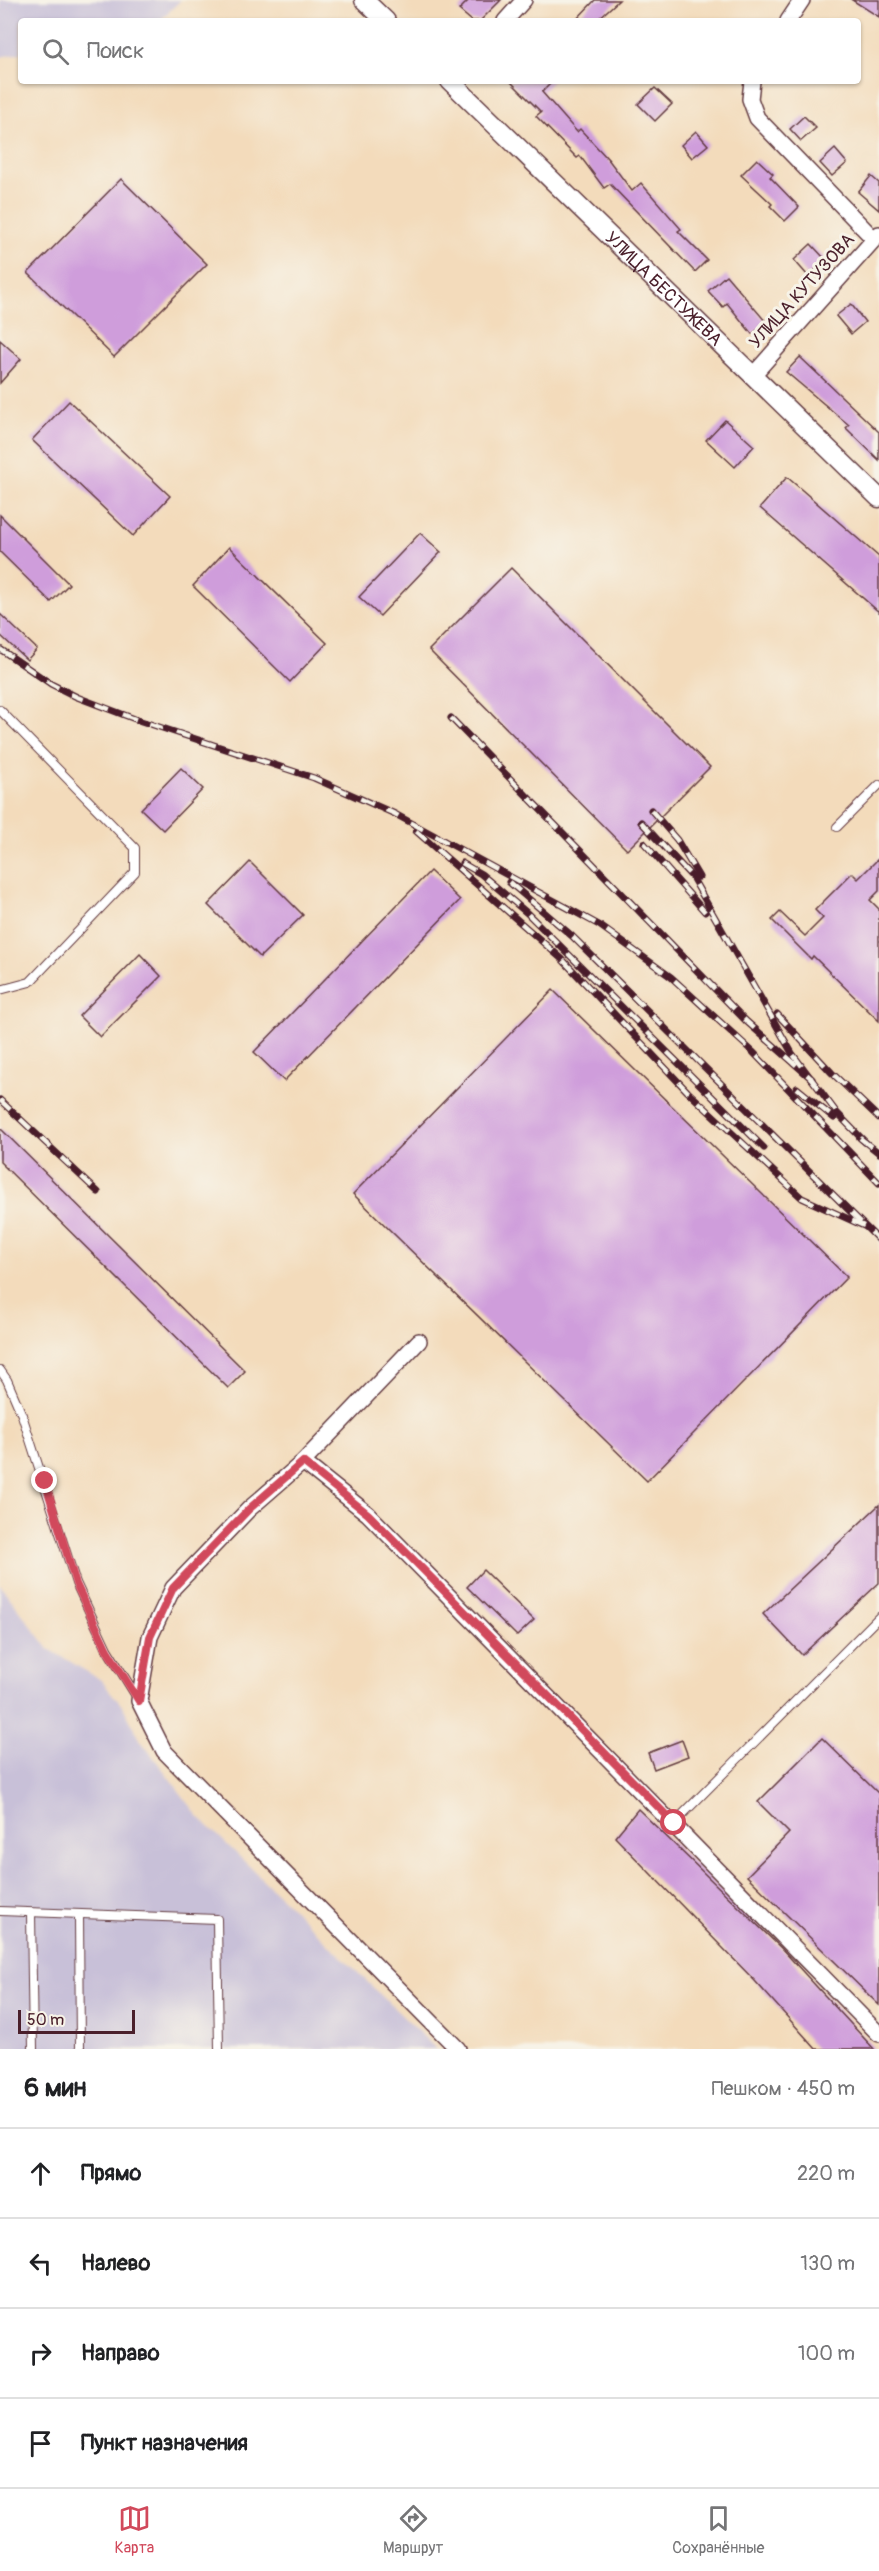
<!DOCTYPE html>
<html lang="ru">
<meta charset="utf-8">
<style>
:root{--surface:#fff;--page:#f6f6f6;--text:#202124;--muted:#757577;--line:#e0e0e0;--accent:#d1495b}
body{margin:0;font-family:Pangolin,sans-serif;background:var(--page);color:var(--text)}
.scale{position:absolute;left:18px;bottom:15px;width:117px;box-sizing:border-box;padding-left:6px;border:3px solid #4a1f2b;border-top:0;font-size:16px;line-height:21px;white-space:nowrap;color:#4a1f2b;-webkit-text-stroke:4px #f7f3e8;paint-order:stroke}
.stop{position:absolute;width:18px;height:18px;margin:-14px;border:4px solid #d1495b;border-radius:50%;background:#fff}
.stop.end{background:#d1495b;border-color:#fff;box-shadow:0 2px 6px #0008}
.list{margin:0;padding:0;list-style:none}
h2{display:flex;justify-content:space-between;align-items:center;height:78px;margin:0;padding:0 24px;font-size:26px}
h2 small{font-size:20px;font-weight:400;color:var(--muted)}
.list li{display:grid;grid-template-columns:39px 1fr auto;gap:18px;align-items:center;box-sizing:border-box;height:90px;padding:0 24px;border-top:2px solid var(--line)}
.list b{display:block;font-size:22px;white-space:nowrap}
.list em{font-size:20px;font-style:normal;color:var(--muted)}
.icon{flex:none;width:33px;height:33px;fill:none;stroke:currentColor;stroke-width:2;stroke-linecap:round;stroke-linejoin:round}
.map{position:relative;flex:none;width:879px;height:2049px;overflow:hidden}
.search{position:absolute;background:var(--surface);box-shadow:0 2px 4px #0004;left:18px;right:18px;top:18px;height:66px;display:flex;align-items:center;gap:15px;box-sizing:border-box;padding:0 21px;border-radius:6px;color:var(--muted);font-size:22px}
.sheet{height:438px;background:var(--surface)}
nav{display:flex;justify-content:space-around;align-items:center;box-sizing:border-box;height:84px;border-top:2px solid var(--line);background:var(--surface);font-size:16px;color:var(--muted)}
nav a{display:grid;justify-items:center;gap:3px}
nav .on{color:var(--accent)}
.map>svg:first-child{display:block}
.industrial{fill:#c8c0d8}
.building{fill:#cf9ddb}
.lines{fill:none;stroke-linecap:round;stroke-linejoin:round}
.service-casing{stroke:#633b41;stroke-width:10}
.minor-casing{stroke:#633b41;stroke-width:18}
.tertiary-casing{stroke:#633b41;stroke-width:21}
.service{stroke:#fff;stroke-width:8}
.minor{stroke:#fff;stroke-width:15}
.tertiary{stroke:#fff;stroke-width:18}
.rail-casing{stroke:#4a1f2b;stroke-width:7}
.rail{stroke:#f7f3e8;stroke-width:4.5;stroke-dasharray:14;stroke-linecap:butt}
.route{stroke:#d1495b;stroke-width:8}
.labels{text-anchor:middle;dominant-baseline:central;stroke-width:6;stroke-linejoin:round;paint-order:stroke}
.street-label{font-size:18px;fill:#4a1f2b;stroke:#f7f3e8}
</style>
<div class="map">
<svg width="879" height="2049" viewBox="0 0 879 2049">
<rect width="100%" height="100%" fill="#f7f3e8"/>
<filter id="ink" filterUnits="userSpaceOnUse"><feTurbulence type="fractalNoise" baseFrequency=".0167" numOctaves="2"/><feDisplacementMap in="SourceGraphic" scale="12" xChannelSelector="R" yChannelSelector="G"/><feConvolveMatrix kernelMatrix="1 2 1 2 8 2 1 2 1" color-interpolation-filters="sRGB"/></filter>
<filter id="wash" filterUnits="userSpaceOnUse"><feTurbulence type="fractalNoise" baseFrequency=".008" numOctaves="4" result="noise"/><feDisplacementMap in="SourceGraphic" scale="24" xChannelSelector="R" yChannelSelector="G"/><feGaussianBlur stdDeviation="1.35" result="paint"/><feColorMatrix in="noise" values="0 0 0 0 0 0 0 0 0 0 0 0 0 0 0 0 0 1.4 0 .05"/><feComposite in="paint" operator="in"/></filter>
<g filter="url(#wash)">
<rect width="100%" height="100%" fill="#f3dbbb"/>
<g class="industrial">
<path d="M0 0H181L159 21H21V53L0 57Z"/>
<path d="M0 1585 49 1649 101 1680 123 1707 141 1741 199 1817 436 2049H0Z"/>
</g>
<g id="blocks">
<g class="building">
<path d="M469 0H501L480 21H472L459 10Z"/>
<path d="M595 0H619L596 21H575Z"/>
<path d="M852 0H879V17Z"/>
<path d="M510 81H553L542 92 577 132 580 129 608 159 632 191 641 183 681 229 678 231 707 260 695 272 610 184 604 188 580 156 577 158 536 116 541 112Z"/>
<path d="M655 88 672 104 655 121 638 104Z"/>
<path d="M804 116 816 128 801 141 790 129Z"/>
<path d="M696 131 708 145 692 158 681 145Z"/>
<path d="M835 149 847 163 832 176 820 163Z"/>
<path d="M757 159 773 174 770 177 799 207 785 221 770 206 772 204 741 175Z"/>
<path d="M871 176 879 183V210L858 192Z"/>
<path d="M121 179 207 264 114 357 28 273Z"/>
<path d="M811 244 826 260 808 276 794 260Z"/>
<path d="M726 275 767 323 752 334 727 303 723 307 708 291Z"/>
<path d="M851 304 865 322 851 334 836 316Z"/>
<path d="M0 340 21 359 0 383Z"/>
<path d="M800 357 879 432V460L846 428 849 425 786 372Z"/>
<path d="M69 401 170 496 133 536 32 440Z"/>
<path d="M725 420 754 446 735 467 706 440Z"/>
<path d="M787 477 879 557V612L760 508Z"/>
<path d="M0 515 69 584 51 602 0 552Z"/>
<path d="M420 533 441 552 380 616 359 597Z"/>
<path d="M229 547 327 643 290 682 193 586Z"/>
<path d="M511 568 710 767 627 850 429 650Z"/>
<path d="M0 614 37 649 27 660 0 635Z"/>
<path d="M181 768 203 789 163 830 141 809Z"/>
<path d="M879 858V891L870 900 879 909V1021L813 956 811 959 772 920 780 912 805 936 823 918 815 910 852 873 858 879Z"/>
<path d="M250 862 303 915 260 957 208 905Z"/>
<path d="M430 871 460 900 284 1081 254 1052Z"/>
<path d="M140 954 161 976 100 1037 79 1016Z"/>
<path d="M553 990 847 1277 647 1481 353 1194Z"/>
<path d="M0 1128 245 1371 228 1388 0 1162Z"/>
<path d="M879 1505V1583L802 1655 763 1614Z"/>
<path d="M483 1570 534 1620 517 1636 467 1587Z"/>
<path d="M822 1738 879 1794V2005L747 1876 789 1833 758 1802Z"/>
<path d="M682 1740 688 1756 654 1769 648 1753Z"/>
<path d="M638 1809 781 1948 874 2049H816L755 1981 615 1837Z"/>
</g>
</g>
</g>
<g filter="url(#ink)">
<use href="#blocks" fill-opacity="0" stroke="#633b41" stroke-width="1.5"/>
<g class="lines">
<g class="service-casing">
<g id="service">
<path d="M0 710 135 848V872L30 982 0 990"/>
<path d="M837 827 879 785"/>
<path d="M0 1370 7 1380 22 1415 76 1583 107 1649 138 1699"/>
<path d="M674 1823 879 1617"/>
<path d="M0 1911 217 1919 219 2049"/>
<path d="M31 1913 33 2049"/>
<path d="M79 1915 80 2049"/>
</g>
</g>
<g class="minor-casing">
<g id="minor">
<path d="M505 21 524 0"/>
<path d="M788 21 802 0"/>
<path d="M752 81 750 99 757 118 874 239"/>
<path d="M754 374 879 234"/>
<path d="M419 1341 303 1462 249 1509 173 1588 150 1637 139 1701 164 1751 458 2049"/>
<path d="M303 1462 368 1514 879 2034"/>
</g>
</g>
<g class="tertiary-casing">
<g id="tertiary">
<path d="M364 0 386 21"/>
<path id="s1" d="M450 81 879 498"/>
</g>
</g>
<use href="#service" class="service"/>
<use href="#minor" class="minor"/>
<use href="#tertiary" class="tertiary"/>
<g class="rail-casing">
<g id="rail">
<path d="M0 649 51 684 77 697 135 719 314 778 395 814 599 925 671 977 753 1052 879 1183"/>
<path d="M451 718 746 1021 812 1079"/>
<path d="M651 810 677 840 699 877"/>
<path d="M641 822 692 877 792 1053 837 1113 865 1142"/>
<path d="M416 831 562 959 688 1092 802 1198 864 1226"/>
<path d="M644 843 705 912"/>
<path d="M462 863 481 874 527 913 764 1148"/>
<path d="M509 882 572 936 879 1240"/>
<path d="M777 1014 832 1073 879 1118"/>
<path d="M797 1088 834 1118"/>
<path d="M0 1100 98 1192"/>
<path d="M860 1138 879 1153"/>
</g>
</g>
<use href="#rail" class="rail"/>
</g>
</g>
<g class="lines" filter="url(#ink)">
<path class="route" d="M45 1481 76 1584 107 1650 139 1701 150 1637 173 1588 249 1509 303 1462 368 1514 674 1823"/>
</g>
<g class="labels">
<g class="street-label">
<text stroke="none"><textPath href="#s1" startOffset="298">УЛИЦА БЕСТУЖЕВА</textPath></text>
<text transform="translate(802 291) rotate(-48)">УЛИЦА КУТУЗОВА</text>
</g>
</g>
</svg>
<div class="scale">50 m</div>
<div class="stop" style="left:674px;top:1823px"></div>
<div class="stop end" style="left:45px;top:1481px"></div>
<div class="search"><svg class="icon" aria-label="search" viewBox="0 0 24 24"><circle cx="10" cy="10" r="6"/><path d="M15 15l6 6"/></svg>Поиск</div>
</div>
<section class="sheet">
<h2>6 мин<small>Пешком · 450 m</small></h2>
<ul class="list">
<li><svg class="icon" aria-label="ahead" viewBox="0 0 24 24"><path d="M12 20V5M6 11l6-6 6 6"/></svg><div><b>Прямо</b></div><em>220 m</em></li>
<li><svg class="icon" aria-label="left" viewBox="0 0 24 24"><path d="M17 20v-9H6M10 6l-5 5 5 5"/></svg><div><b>Налево</b></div><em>130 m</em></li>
<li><svg class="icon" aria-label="right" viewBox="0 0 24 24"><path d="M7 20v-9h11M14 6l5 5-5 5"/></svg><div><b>Направо</b></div><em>100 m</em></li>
<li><svg class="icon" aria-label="arrive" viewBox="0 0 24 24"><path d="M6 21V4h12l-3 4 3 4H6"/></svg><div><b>Пункт назначения</b></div></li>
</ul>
</section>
<nav>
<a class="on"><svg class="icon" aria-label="map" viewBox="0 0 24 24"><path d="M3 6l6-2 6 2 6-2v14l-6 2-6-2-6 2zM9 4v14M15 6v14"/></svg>Карта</a>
<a><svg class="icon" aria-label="directions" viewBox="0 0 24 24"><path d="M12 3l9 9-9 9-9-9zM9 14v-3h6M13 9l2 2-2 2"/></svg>Маршрут</a>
<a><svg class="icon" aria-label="saved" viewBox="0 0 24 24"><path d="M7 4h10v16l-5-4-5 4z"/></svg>Сохранённые</a>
</nav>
